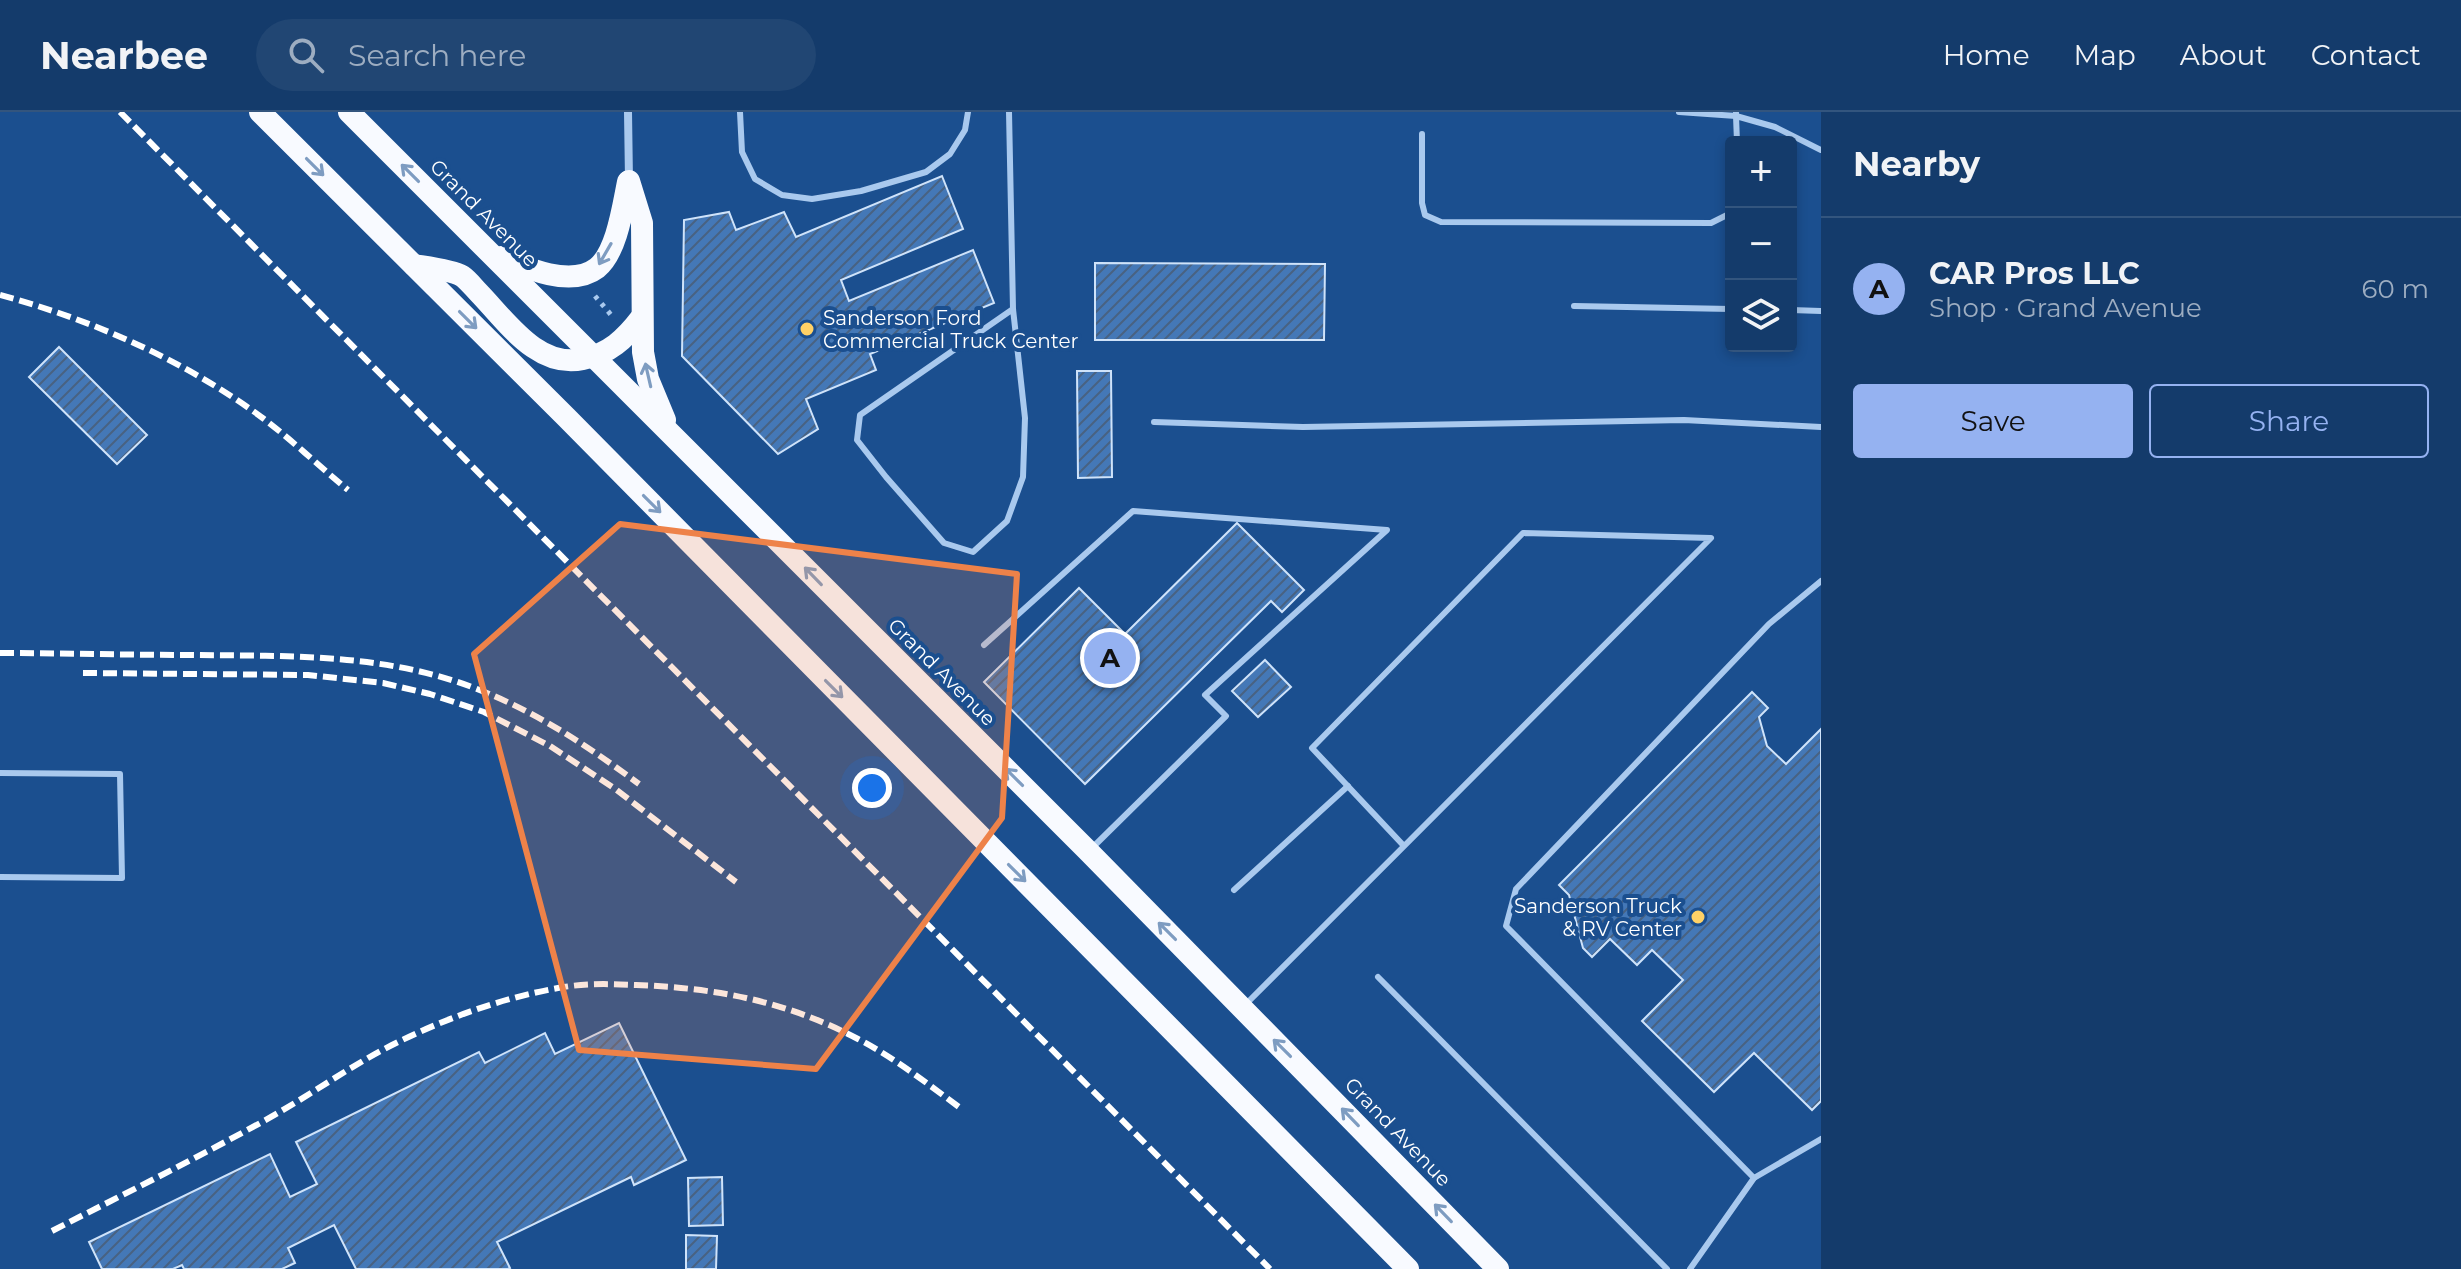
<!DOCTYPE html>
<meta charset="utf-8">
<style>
:root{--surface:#143b6b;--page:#214673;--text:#f1f3f6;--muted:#9dadc1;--line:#33557e;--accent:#95b2f1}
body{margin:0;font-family:Montserrat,sans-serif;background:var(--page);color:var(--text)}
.controls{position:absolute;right:24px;top:24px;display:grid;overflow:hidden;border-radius:8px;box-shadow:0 4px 12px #0003}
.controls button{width:72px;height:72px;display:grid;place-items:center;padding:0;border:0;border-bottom:2px solid var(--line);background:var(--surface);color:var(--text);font:40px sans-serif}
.you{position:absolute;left:872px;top:676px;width:28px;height:28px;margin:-20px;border:6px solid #fff;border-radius:50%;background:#1a73e8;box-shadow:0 0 0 12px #1a73e833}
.badge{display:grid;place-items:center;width:52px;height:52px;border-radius:50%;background:var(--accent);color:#111;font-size:26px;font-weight:700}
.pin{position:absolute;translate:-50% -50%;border:4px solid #fff;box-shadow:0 2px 8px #0006}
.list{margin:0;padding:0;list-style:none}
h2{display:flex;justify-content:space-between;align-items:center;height:104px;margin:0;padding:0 32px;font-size:34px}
h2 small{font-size:26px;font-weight:400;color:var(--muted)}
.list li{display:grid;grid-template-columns:52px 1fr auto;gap:24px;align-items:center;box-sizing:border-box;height:144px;padding:0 32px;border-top:2px solid var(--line)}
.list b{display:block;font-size:30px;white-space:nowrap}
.list p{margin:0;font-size:26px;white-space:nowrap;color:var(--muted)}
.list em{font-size:26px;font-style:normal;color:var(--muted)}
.actions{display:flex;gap:16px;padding:24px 32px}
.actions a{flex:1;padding:18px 0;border:2px solid var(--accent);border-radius:8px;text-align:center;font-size:28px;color:var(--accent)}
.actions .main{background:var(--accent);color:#111}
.icon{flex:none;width:44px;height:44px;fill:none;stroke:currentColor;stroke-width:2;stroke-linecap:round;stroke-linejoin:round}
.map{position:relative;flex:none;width:1821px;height:1157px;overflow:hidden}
header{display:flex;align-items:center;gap:48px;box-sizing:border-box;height:112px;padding:0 40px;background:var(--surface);border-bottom:2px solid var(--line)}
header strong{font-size:38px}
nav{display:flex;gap:44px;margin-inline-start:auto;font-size:28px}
.search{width:560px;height:72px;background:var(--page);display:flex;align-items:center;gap:20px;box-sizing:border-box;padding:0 28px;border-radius:44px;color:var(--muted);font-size:30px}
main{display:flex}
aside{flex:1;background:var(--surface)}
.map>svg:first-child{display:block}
.building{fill:url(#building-hatch);stroke:#cfe3fa;stroke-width:2}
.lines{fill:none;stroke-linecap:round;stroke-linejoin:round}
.path{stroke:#a9c9ee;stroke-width:5;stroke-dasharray:4 6;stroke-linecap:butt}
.service{stroke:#a9c9ee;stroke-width:6}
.minor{stroke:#a9c9ee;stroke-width:8}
.trunk{stroke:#f8faff;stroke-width:22}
.rail{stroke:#fff;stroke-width:6;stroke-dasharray:14 6;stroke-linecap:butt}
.oneway{stroke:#7e9cc1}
.marked{fill:#ee8249;fill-opacity:0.2;stroke:#ee8249;stroke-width:6;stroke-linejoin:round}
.poi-dot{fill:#ffd166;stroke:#1b4f8f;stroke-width:3}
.labels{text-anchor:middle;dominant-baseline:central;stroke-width:8;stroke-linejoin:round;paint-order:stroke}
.street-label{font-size:20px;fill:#fff;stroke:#1b4f8f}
.poi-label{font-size:20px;fill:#fff;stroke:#1b4f8f;text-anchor:start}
</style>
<header>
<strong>Nearbee</strong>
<div class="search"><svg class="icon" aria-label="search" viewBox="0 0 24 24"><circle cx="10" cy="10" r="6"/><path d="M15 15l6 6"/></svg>Search here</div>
<nav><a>Home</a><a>Map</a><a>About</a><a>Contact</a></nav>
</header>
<main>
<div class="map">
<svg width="1821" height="1157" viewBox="0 0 1821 1157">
<defs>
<pattern id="building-hatch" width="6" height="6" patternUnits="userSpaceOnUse" patternTransform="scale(2)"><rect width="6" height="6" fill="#4478b7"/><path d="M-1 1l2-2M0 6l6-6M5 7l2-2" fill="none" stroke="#486282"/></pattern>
</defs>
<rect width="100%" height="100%" fill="#1b4f8f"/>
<g class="building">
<path d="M942 64 963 117 841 168 849 189 973 138 994 191 870 242 876 258 806 287 818 317 778 342 682 244 684 108 729 100 736 118 784 100 796 125Z"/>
<path d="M1095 151 1325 152 1324 228H1095Z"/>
<path d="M59 235 147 323 117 352 29 265Z"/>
<path d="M1077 259H1111L1112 365 1078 366Z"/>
<path d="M1237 411 1304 478 1282 500 1271 489 1085 672 984 570 1079 476 1125 522Z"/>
<path d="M1265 548 1291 575 1258 605 1232 579Z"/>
<path d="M1752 580 1768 596 1759 605 1767 634 1786 652 1821 617V989L1812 998 1754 941 1714 980 1642 909 1683 868 1652 838 1637 853 1610 827 1592 845 1583 836 1569 783 1559 773Z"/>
<path d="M619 911 686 1048 634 1073 631 1065 497 1130 510 1156 508 1157H356L334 1113 288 1136 295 1151 282 1157H184L182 1153 173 1157H102L89 1130 270 1042 290 1085 317 1072 296 1030 479 940 485 951 545 921 555 942Z"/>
<path d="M722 1065 723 1113 689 1114 688 1066Z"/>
<path d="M686 1123 717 1124 716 1157H686Z"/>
</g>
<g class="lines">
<path class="path" d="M595 184 612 204"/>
<g class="service">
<path d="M740 0 742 40 755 67 782 83 812 87 861 79 926 60 950 42 965 18 968 0"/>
<path d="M1009 0 1013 197 1025 306 1023 365 1007 409 973 440 944 431 886 365 857 328 860 303 1013 197"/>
<path d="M1679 0 1736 4V1"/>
<path d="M1422 22V91L1425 103 1441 110 1711 111 1727 103 1731 98"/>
<path d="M1737 30 1736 4 1775 15 1821 38"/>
<path d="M1574 194 1731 197"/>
<path d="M1791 198 1821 199"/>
<path d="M1154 310 1303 315 1684 308 1821 315"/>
<path d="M1821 469 1769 512 1516 777 1506 814 1754 1066 1821 1027"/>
<path d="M984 533 1133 399 1387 418 1205 583 1226 604 1091 737"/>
<path d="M0 661 120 662 122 766 0 765"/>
<path d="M1234 778 1348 674"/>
<path d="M1378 865 1667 1157"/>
<path d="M1245 893C1401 738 1555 582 1711 426L1523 421 1312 636 1404 734"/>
<path d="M1690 1157 1754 1066"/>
</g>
<path class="minor" d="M628 0 629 68"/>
<g class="trunk">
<path d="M260 0 566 305 1408 1157"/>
<path d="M349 0 1089 740 1498 1157"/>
<path d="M629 69 642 111 643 240 648 267 665 308"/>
<path d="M501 145C526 156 571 176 597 156 617 140 623 94 628 70"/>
<path d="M414 153C426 155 452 158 462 164 468 168 474 176 479 181 507 210 538 257 583 247 609 242 625 227 641 206"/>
</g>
<g class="rail">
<path d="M120 0 1270 1157"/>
<path d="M0 183C93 208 186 249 264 307 293 329 320 355 348 378"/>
<path d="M0 541C63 541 126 543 189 543 284 544 381 541 472 575 535 599 585 632 639 672"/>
<path d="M83 561 308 563 383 571 430 582 484 600 550 634 614 676 736 770"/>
<path d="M52 1119C122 1083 193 1048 262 1010 306 986 347 956 392 933 446 906 504 885 564 875 588 871 612 872 636 873 716 876 786 889 858 927 895 946 929 973 963 998"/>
</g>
</g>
<defs><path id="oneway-shaft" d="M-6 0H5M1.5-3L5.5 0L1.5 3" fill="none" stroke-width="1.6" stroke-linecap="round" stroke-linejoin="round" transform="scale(2)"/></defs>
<g class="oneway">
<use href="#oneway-shaft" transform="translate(315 55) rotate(45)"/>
<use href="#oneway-shaft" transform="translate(410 61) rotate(-135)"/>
<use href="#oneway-shaft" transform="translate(605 142) rotate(120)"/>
<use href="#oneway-shaft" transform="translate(468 208) rotate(45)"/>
<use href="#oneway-shaft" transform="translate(648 263) rotate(-103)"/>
<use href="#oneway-shaft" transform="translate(652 392) rotate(45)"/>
<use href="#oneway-shaft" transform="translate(813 464) rotate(-134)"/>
<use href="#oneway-shaft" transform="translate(834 577) rotate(45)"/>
<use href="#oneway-shaft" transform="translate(1014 665) rotate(-135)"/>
<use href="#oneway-shaft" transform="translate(1017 761) rotate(45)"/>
<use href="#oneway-shaft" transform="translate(1167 819) rotate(-135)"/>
<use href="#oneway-shaft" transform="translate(1282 936) rotate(-135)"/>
<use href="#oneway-shaft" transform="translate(1350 1005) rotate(-134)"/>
<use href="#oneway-shaft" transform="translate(1443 1101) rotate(-134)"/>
</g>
<path class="marked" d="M620 412 1017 462 1002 706 816 957 579 938 474 542Z"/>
<g class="poi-dot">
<circle cx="807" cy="217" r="8"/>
<circle cx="1698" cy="805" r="8"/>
</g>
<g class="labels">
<g class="street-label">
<text transform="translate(484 101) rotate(45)">Grand Avenue</text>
<text transform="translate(942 560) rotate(45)">Grand Avenue</text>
<text transform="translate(1398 1020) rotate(46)">Grand Avenue</text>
</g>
<g class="poi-label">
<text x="823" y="206">Sanderson Ford<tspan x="823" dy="23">Commercial Truck Center</tspan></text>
<text x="1682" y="794" text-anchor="end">Sanderson Truck<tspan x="1682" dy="23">&amp; RV Center</tspan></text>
</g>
</g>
</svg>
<div class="controls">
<button>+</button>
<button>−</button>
<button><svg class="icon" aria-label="layers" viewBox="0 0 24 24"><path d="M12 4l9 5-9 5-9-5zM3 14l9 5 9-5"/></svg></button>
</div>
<div class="you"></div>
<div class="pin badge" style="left:1110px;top:546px">A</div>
</div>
<aside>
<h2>Nearby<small></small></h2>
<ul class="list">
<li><span class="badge">A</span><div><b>CAR Pros LLC</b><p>Shop · Grand Avenue</p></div><em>60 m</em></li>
</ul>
<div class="actions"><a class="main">Save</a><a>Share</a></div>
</aside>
</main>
